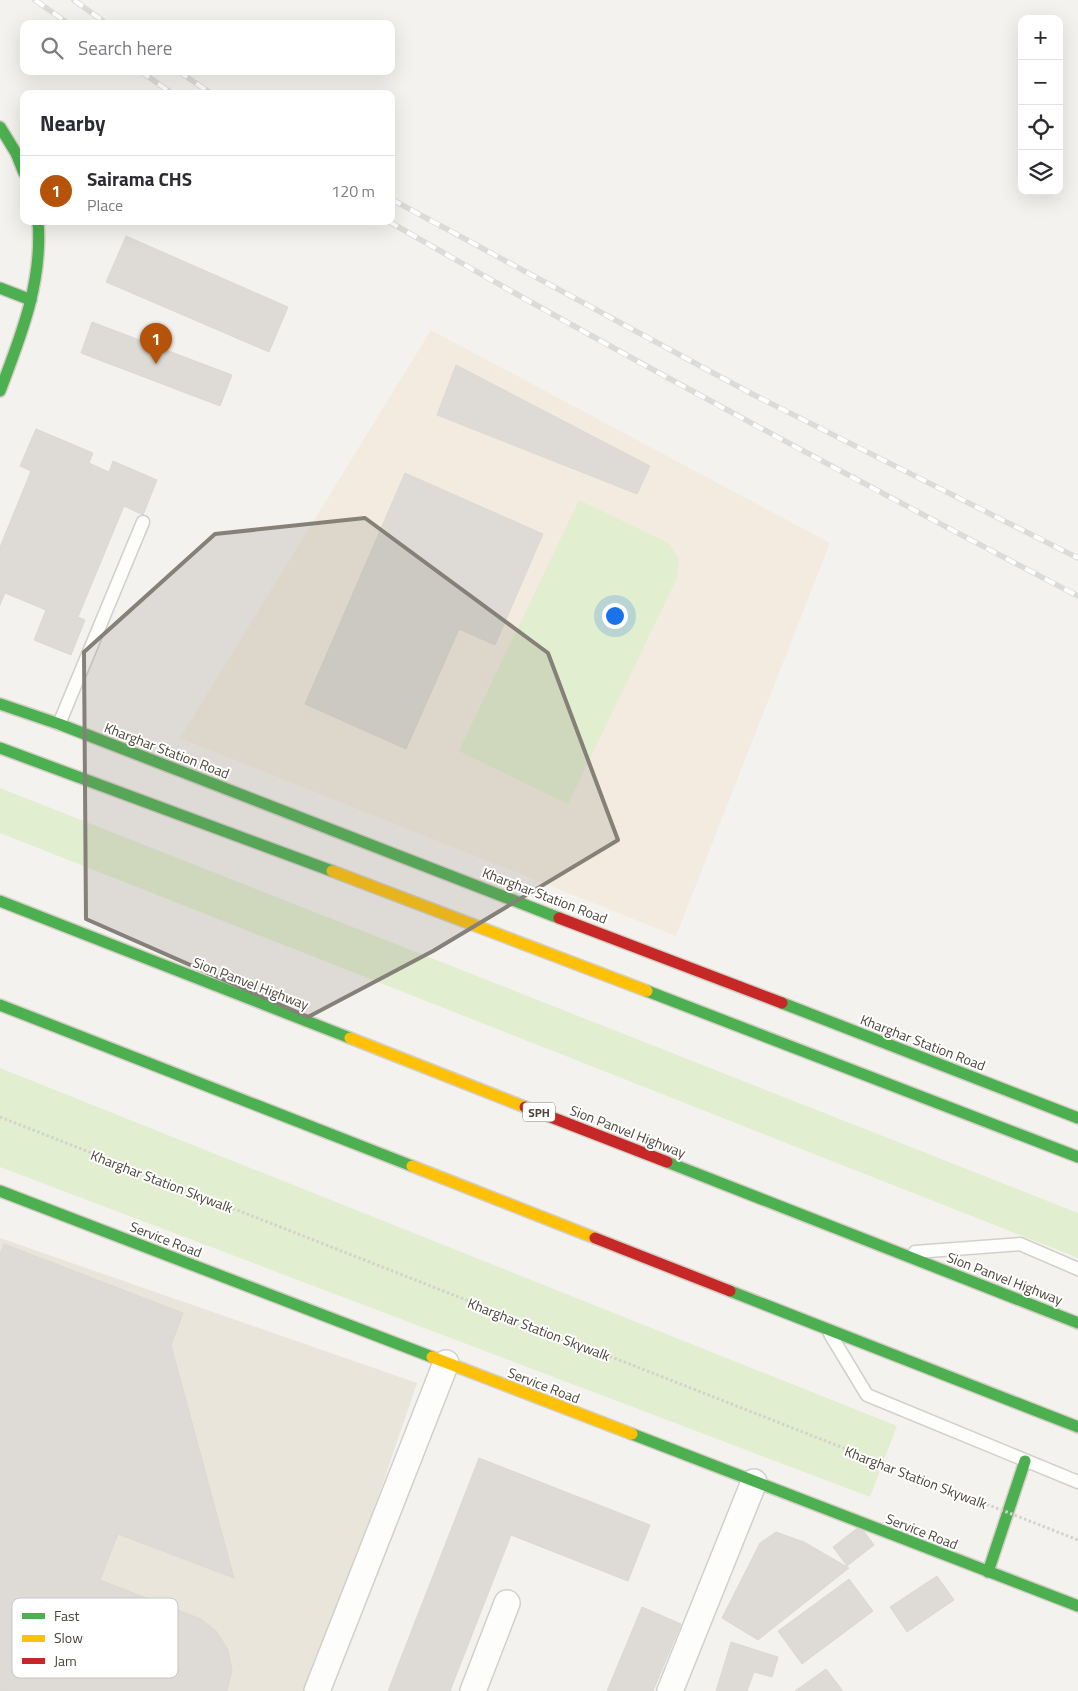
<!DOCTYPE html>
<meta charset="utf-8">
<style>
:root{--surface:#fff;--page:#f2f2f3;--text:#2b2b33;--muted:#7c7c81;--line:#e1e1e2;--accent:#b45309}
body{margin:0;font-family:"Titillium Web",sans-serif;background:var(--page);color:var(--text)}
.controls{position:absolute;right:15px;top:15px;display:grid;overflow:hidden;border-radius:10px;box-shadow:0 5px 20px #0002}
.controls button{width:45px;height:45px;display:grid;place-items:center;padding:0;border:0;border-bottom:1px solid var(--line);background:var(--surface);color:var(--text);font:25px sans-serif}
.you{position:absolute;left:614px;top:615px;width:18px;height:18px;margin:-12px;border:4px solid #fff;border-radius:50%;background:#1a73e8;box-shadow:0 0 0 8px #1a73e833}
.badge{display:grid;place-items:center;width:32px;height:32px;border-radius:50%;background:var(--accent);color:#fff;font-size:16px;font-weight:700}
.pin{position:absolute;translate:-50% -41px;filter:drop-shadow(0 1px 2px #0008)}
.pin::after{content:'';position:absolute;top:26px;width:18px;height:15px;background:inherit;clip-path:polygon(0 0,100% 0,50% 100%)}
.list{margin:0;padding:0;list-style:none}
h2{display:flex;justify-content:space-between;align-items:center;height:65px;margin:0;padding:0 20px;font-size:21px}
h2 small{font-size:16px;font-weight:400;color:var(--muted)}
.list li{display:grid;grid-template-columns:32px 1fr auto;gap:15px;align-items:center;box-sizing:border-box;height:70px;padding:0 20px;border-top:1px solid var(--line)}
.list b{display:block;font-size:19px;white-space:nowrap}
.list p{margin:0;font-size:16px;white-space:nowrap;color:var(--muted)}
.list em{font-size:16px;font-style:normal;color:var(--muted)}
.icon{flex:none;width:28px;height:28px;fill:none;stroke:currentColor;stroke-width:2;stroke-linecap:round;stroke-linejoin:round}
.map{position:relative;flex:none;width:1078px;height:1691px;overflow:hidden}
.search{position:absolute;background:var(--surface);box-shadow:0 5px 20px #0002;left:20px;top:20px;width:375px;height:55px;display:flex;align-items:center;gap:12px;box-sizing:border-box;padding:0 18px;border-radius:10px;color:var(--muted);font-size:19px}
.panel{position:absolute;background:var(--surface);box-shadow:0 5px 20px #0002;left:20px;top:90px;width:375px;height:135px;border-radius:10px}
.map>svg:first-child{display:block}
.commercial{fill:#f3ebdf}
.education{fill:#eae5da}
.green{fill:#e1eecf}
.building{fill:#dedbd6;stroke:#dcd9d4}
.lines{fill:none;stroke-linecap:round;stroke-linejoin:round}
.lane-casing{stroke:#d2d0cb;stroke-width:15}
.street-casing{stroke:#d2d0cb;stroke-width:28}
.fast-casing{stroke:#d3cfc5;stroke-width:14}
.slow-casing{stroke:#d3cfc5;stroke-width:14}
.jam-casing{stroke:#d3cfc5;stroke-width:14}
.lane{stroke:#fdfdfc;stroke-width:12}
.street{stroke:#fdfdfc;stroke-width:25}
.fast{stroke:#4caf50;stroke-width:11}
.slow{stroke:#ffc107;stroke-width:11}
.jam{stroke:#c62828;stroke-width:11}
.rail-casing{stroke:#dbdbda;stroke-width:5.5}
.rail{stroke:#fff;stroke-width:4;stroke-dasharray:11;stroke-linecap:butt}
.path-bridge{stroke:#d3d2cc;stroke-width:3;stroke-dasharray:2.5 2.5;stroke-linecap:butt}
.marked{fill:#868178;fill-opacity:0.2;stroke:#868178;stroke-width:4;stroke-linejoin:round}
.labels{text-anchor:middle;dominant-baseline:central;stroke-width:4;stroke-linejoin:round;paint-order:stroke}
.shield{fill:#fff;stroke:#817c74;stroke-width:1}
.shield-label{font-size:12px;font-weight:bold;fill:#4b4439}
.street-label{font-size:14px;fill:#4b4439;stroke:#fff}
.key{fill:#fff;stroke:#c9c7c4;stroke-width:1}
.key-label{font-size:14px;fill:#4b4439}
</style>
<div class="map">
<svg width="1078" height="1691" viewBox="0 0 1078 1691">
<rect width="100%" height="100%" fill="#f4f2ee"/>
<path class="commercial" d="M431 330 830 543 676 936 180 738Z"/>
<path class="education" d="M0 1238 417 1383 312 1691H0Z"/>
<g class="green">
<path d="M579 500 668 543 679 559 676 580 568 804 459 751Z"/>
<path d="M0 788 1078 1213V1258L0 833Z"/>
<path d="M0 1068 897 1426 870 1497 0 1167Z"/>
</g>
<g class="building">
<path d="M126 236 288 307 269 352 106 282Z"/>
<path d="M92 322 232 375 220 406 81 353Z"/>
<path d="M456 365 650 466 637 494 437 415Z"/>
<path d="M36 429 93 453 89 463 109 472 113 461 157 480 143 515 124 506 78 617 85 620 71 655 34 640 46 610 5 593 0 605V547L31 471 20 466Z"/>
<path d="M405 473 543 534 495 645 459 629 406 749 305 704Z"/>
<path d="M4 1244 183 1313 171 1345 234 1578 118 1534 100 1580 201 1619 217 1632 228 1650 232 1671 227 1691H0V1254Z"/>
<path d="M479 1458 650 1525 628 1581 511 1535 450 1691H388Z"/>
<path d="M860 1526 874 1545 847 1566 833 1547Z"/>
<path d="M776 1532 804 1542 849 1568 758 1640 722 1618 760 1543Z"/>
<path d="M937 1576 954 1600 907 1632 890 1607Z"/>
<path d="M849 1579 873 1611 802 1664 778 1631Z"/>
<path d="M642 1607 681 1624 653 1691H607Z"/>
<path d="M731 1642 778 1657 772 1677 754 1672 747 1691H716Z"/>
<path d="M826 1669 843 1691H795Z"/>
</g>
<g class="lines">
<g class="lane-casing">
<g id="lane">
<path d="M59 724 143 522"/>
<path d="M915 1252 1020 1244 1078 1269"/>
<path d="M830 1334 867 1395 1078 1482"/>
</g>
</g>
<g class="street-casing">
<g id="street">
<path d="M317 1691 446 1363"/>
<path d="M473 1691 507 1603"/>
<path d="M670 1691 754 1482"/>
</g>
</g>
<g class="fast-casing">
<g id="fast">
<path d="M0 127 16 153 24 173"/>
<path d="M0 288 31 300"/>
<path d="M0 391C21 336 43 281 38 221"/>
<path d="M0 704 59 724 559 918"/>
<path d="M0 748 332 871"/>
<path d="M0 901 350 1038"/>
<path d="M647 991 1078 1157"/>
<path d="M782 1003 1078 1118"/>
<path d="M0 1005 412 1166"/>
<path d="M667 1162 1078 1323"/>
<path d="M0 1191 432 1357"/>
<path d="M730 1291 1078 1427"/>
<path d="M632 1434 1078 1606"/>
<path d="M988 1572 1025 1461"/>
</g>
</g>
<g class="slow-casing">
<g id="slow">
<path d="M332 871 647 991"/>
<path d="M350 1038 525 1107"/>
<path d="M412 1166 595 1238"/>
<path d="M432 1357 632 1434"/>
</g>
</g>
<g class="jam-casing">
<g id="jam">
<path d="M559 918 782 1003"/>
<path d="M525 1107 667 1162"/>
<path d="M595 1238 730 1291"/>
</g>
</g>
<use href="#lane" class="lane"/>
<use href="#street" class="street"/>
<use href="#fast" class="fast"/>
<use href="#slow" class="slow"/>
<use href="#jam" class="jam"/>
<g class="rail-casing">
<g id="rail">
<path d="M35 0 69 24"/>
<path d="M74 0 107 24"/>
<path d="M140 71 173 94"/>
<path d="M178 71 212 94"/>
<path d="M391 199 754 395 1078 558"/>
<path d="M388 221C615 352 846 475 1078 596"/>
</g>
</g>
<use href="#rail" class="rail"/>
<path class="path-bridge" d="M0 1117 1078 1540"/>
</g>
<path class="marked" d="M365 518 548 653 618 840 433 951 308 1017 86 919 84 652 215 534Z"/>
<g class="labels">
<rect class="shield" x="523" y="1102.5" width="32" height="19" rx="4"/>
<g class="shield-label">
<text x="539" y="1112">SPH</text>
</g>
<g class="street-label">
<text transform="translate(167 750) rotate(21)">Kharghar Station Road</text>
<text transform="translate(545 895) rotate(21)">Kharghar Station Road</text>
<text transform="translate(251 983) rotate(21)">Sion Panvel Highway</text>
<text transform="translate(923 1042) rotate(21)">Kharghar Station Road</text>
<text transform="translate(628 1131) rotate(21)">Sion Panvel Highway</text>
<text transform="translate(162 1181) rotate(21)">Kharghar Station Skywalk</text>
<text transform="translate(166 1239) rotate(21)">Service Road</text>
<text transform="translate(1005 1278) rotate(21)">Sion Panvel Highway</text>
<text transform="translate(539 1329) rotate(21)">Kharghar Station Skywalk</text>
<text transform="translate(544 1385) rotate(21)">Service Road</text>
<text transform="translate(916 1477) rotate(21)">Kharghar Station Skywalk</text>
<text transform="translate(922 1531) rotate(21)">Service Road</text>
</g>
</g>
<rect x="12" y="1598" width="166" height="80" rx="8" class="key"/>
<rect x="22" y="1613" width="23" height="6" fill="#4caf50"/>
<rect x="22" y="1635" width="23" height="7" fill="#ffc107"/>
<rect x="22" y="1658" width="23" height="6" fill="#c62828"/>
<g class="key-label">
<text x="54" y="1621">Fast</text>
<text x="54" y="1643">Slow</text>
<text x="54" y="1666">Jam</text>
</g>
</svg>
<div class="controls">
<button>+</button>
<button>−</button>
<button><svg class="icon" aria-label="locate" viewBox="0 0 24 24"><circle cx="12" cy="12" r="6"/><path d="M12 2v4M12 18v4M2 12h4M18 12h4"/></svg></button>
<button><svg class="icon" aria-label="layers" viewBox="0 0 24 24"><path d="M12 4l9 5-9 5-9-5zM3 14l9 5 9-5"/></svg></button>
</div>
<div class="you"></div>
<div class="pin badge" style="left:156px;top:364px">1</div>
<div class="search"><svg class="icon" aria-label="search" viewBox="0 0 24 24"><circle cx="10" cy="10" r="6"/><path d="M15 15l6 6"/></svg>Search here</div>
<section class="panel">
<h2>Nearby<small></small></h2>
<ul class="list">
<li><span class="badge">1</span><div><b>Sairama CHS</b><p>Place</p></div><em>120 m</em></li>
</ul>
</section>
</div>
